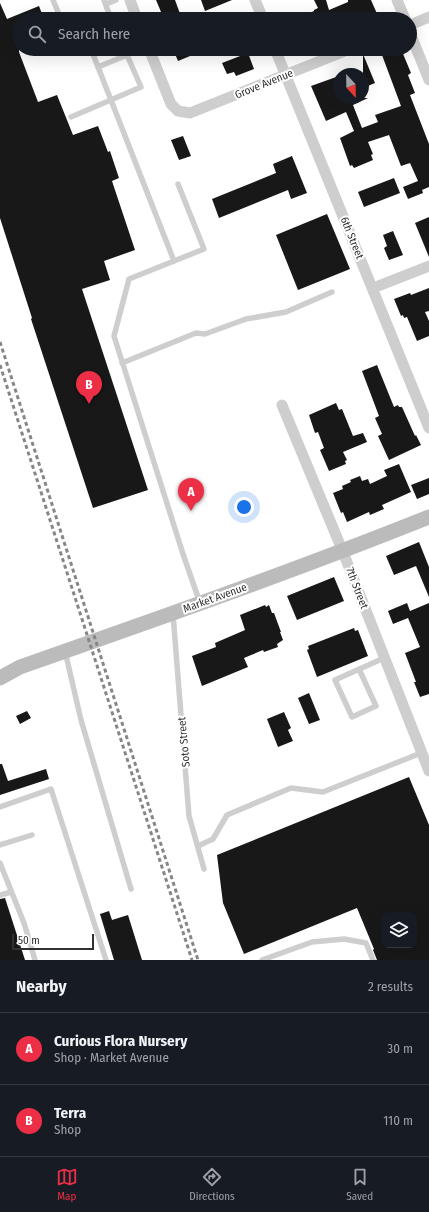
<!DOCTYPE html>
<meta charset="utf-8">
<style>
:root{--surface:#171b24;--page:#20242c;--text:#f1f3f6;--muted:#9ea1a6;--line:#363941;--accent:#ec2f46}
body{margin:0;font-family:"Fira Sans Condensed",sans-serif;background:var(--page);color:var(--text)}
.controls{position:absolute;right:12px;bottom:12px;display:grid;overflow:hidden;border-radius:8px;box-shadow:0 4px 16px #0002}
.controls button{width:36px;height:36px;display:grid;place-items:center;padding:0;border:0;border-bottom:1px solid var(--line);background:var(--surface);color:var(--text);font:20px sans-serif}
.compass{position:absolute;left:333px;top:68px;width:36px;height:36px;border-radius:50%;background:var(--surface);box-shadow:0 4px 16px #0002;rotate:158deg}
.scale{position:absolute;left:12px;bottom:10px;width:82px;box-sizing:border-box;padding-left:4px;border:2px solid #313131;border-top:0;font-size:11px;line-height:14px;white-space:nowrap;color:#313131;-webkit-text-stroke:3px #fff;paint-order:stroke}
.you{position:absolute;left:244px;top:507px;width:14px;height:14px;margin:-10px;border:3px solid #fff;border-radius:50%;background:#1a73e8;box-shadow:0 0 0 6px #1a73e833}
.badge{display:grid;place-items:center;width:26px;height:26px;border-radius:50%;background:var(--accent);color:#fff;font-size:13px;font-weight:700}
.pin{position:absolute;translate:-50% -33px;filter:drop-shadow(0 1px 2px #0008)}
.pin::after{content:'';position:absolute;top:21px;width:14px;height:12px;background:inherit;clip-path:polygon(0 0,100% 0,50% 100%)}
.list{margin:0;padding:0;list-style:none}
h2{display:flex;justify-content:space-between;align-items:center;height:52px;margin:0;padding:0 16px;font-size:17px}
h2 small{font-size:13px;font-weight:400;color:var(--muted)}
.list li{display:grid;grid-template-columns:26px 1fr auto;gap:12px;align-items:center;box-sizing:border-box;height:72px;padding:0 16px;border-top:1px solid var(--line)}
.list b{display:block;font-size:15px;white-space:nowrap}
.list p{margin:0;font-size:13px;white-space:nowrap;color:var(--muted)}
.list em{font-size:13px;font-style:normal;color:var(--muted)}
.icon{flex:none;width:22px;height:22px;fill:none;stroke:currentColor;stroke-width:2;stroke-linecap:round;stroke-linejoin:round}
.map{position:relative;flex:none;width:429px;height:960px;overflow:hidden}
.search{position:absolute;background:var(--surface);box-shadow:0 4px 16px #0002;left:12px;right:12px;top:12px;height:44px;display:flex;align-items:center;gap:10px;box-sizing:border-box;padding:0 14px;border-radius:22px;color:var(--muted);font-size:15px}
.sheet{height:196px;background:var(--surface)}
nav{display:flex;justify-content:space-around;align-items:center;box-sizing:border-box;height:56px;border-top:1px solid var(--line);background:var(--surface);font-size:11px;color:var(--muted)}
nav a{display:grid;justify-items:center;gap:2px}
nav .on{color:var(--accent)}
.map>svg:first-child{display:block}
.building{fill:#181818;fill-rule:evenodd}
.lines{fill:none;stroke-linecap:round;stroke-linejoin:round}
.lane{stroke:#cecece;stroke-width:5.5}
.street{stroke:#cecece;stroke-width:11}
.secondary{stroke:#bbb;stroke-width:15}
.rail{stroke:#868686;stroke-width:3;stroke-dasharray:4 3;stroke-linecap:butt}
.labels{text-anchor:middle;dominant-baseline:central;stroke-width:4;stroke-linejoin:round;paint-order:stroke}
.street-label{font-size:11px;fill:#313131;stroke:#fff}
</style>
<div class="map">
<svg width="429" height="960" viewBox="0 0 429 960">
<rect width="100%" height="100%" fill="#fff"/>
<g class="building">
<path d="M156 0H175L182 19H164Z"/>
<path d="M201 0H232L205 11Z"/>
<path d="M314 0H326L329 10 348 2V0H371L378 16 370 19H296L314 11V10L318 8Z"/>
<path d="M0 3 7 19 39 6 44 19H19V52L38 102 57 95 73 135 98 126 108 152 110 151 119 178 112 181 135 250 104 261 110 280 82 289 148 490 93 508 31 319 32 318 0 218Z"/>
<path d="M173 49H207L178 61Z"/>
<path d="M398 49H401L411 73 408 75 415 93 410 95 429 144V187L422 190 423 193 408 199 403 187 418 181 410 163 401 166 389 135 368 142 373 154 371 155 373 160 354 168 352 165 350 166 340 138 354 131 346 112 326 121 311 86 339 76V98H368L353 105 362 128 378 122 375 115 401 106 382 55Z"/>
<path d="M248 53 254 69 236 76 234 72 227 74 222 63Z"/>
<path d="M363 54 375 83 363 88Z"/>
<path d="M183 136 191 156 179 160 171 140Z"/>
<path d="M292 156 307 193 291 199 288 190 219 218 212 199 276 173 273 164Z"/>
<path d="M394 178 400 193 364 207 358 192Z"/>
<path d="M327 214 350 269 298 290 276 235Z"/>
<path d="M429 217V257L415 223Z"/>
<path d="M393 231 403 255 389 260 384 248 387 246 383 235Z"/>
<path d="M429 288V311L425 312 429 321V336L417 341 407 317 404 318 403 315 401 316 394 299 410 293 411 295Z"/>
<path d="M377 365 394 407 398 405 399 407H402L415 436 416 435 421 445 389 460 378 436 382 434 375 418 379 416 362 371Z"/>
<path d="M336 403 339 410 342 409 353 436 363 433 367 442 343 452 347 460 345 461 346 464 329 471 320 450 324 448 318 432 315 433 309 415Z"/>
<path d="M399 464 411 492 382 505 384 509 370 515 369 512 347 522 343 512 341 513 333 493 343 489 342 486 351 482 350 480 360 476 362 481 368 479 370 484 387 476 384 470Z"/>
<path d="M429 478V494L417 499 411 485Z"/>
<path d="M419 542 429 567V597L416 566 394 575 386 556Z"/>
<path d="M334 577 344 601 297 620 287 596Z"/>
<path d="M407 603 410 611 429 603V694L420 697 414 682H416L405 653 420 647 408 618 393 624 388 611Z"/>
<path d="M265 605 266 607 269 605 272 613H274L281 632H280L283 640 277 644 278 647 264 652 263 650 244 658 248 667 202 686 192 656 216 647 215 643 245 630 240 615Z"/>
<path d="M354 628 355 631 358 630 368 656 317 677 307 650 309 649 308 646Z"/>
<path d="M309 693 320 720 309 724 298 698Z"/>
<path d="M27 711 31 718 20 724 16 716Z"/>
<path d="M284 712 291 728 288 730 293 741 278 747 267 719Z"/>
<path d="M0 764H2L8 781 46 769 49 779 0 795Z"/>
<path d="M409 777 429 825V960H377L373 950 374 949 357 908 244 954 223 903 217 855ZM384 915H414V945H384Z"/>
<path d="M5 898 25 960H0V899Z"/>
<path d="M109 911 112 920 128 915 142 960H114L100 914Z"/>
</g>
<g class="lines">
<g class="lane">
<path d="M53 0 61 19"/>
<path d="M104 0 111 19"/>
<path d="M106 4 116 0"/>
<path d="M91 49 174 261 129 279 114 336 183 554 200 603"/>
<path d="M71 117 141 87 127 55 98 67"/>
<path d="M174 261 204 249 178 184"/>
<path d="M122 363 196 333 205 334 246 319 286 312 332 292"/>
<path d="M173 614 189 816 204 869"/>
<path d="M65 651 81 720 131 889"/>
<path d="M359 669 376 706 352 717 335 680 384 658"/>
<path d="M0 807 51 789 106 960"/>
<path d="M0 845 32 835"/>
<path d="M198 846 213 839 227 815 291 788 323 792 421 753"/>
<path d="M0 863 24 923 35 960"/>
<path d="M0 895 11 892"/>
<path d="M262 960 312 942 344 939 366 943 373 960"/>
</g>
<g class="street">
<path d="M130 0 137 19"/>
<path d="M255 0 263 19"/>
<path d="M397 0 405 19"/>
<path d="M410 25 429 17"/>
<path d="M410 33 429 80"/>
<path d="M149 49 171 104 178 111 190 113 350 49"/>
<path d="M275 49 429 428"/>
<path d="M373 288 429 266"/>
<path d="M282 405 343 552 429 771"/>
</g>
<path class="secondary" d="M0 678 20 667C157 619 294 571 429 517"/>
<g class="rail">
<path d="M0 342 198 960"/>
<path d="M0 365 192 960"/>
</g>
</g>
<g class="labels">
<g class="street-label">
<text transform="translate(264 84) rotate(-22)">Grove Avenue</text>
<text transform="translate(352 238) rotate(68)">6th Street</text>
<text transform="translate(357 588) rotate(69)">7th Street</text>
<text transform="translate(215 598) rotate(-20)">Market Avenue</text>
<text transform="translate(184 742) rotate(-95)">Soto Street</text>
</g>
</g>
</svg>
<div class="controls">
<button><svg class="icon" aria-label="layers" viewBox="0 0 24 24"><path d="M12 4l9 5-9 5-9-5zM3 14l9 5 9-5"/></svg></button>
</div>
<svg class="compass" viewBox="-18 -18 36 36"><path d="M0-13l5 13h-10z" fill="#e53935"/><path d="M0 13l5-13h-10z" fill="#9ea1a6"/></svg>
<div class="scale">50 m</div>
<div class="you"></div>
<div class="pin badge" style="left:191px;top:511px">A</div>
<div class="pin badge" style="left:89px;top:404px">B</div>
<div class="search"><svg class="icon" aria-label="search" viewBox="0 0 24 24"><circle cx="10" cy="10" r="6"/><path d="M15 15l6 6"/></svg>Search here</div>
</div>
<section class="sheet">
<h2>Nearby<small>2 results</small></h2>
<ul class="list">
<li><span class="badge">A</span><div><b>Curious Flora Nursery</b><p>Shop · Market Avenue</p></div><em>30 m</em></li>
<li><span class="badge">B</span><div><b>Terra</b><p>Shop</p></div><em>110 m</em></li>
</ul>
</section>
<nav>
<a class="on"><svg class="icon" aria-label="map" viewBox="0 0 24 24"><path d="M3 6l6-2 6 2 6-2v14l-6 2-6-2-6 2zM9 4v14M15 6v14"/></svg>Map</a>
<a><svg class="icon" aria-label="directions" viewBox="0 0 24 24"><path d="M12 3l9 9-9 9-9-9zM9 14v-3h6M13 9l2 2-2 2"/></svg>Directions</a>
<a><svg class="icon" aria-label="saved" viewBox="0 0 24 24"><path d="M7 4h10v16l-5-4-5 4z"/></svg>Saved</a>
</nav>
